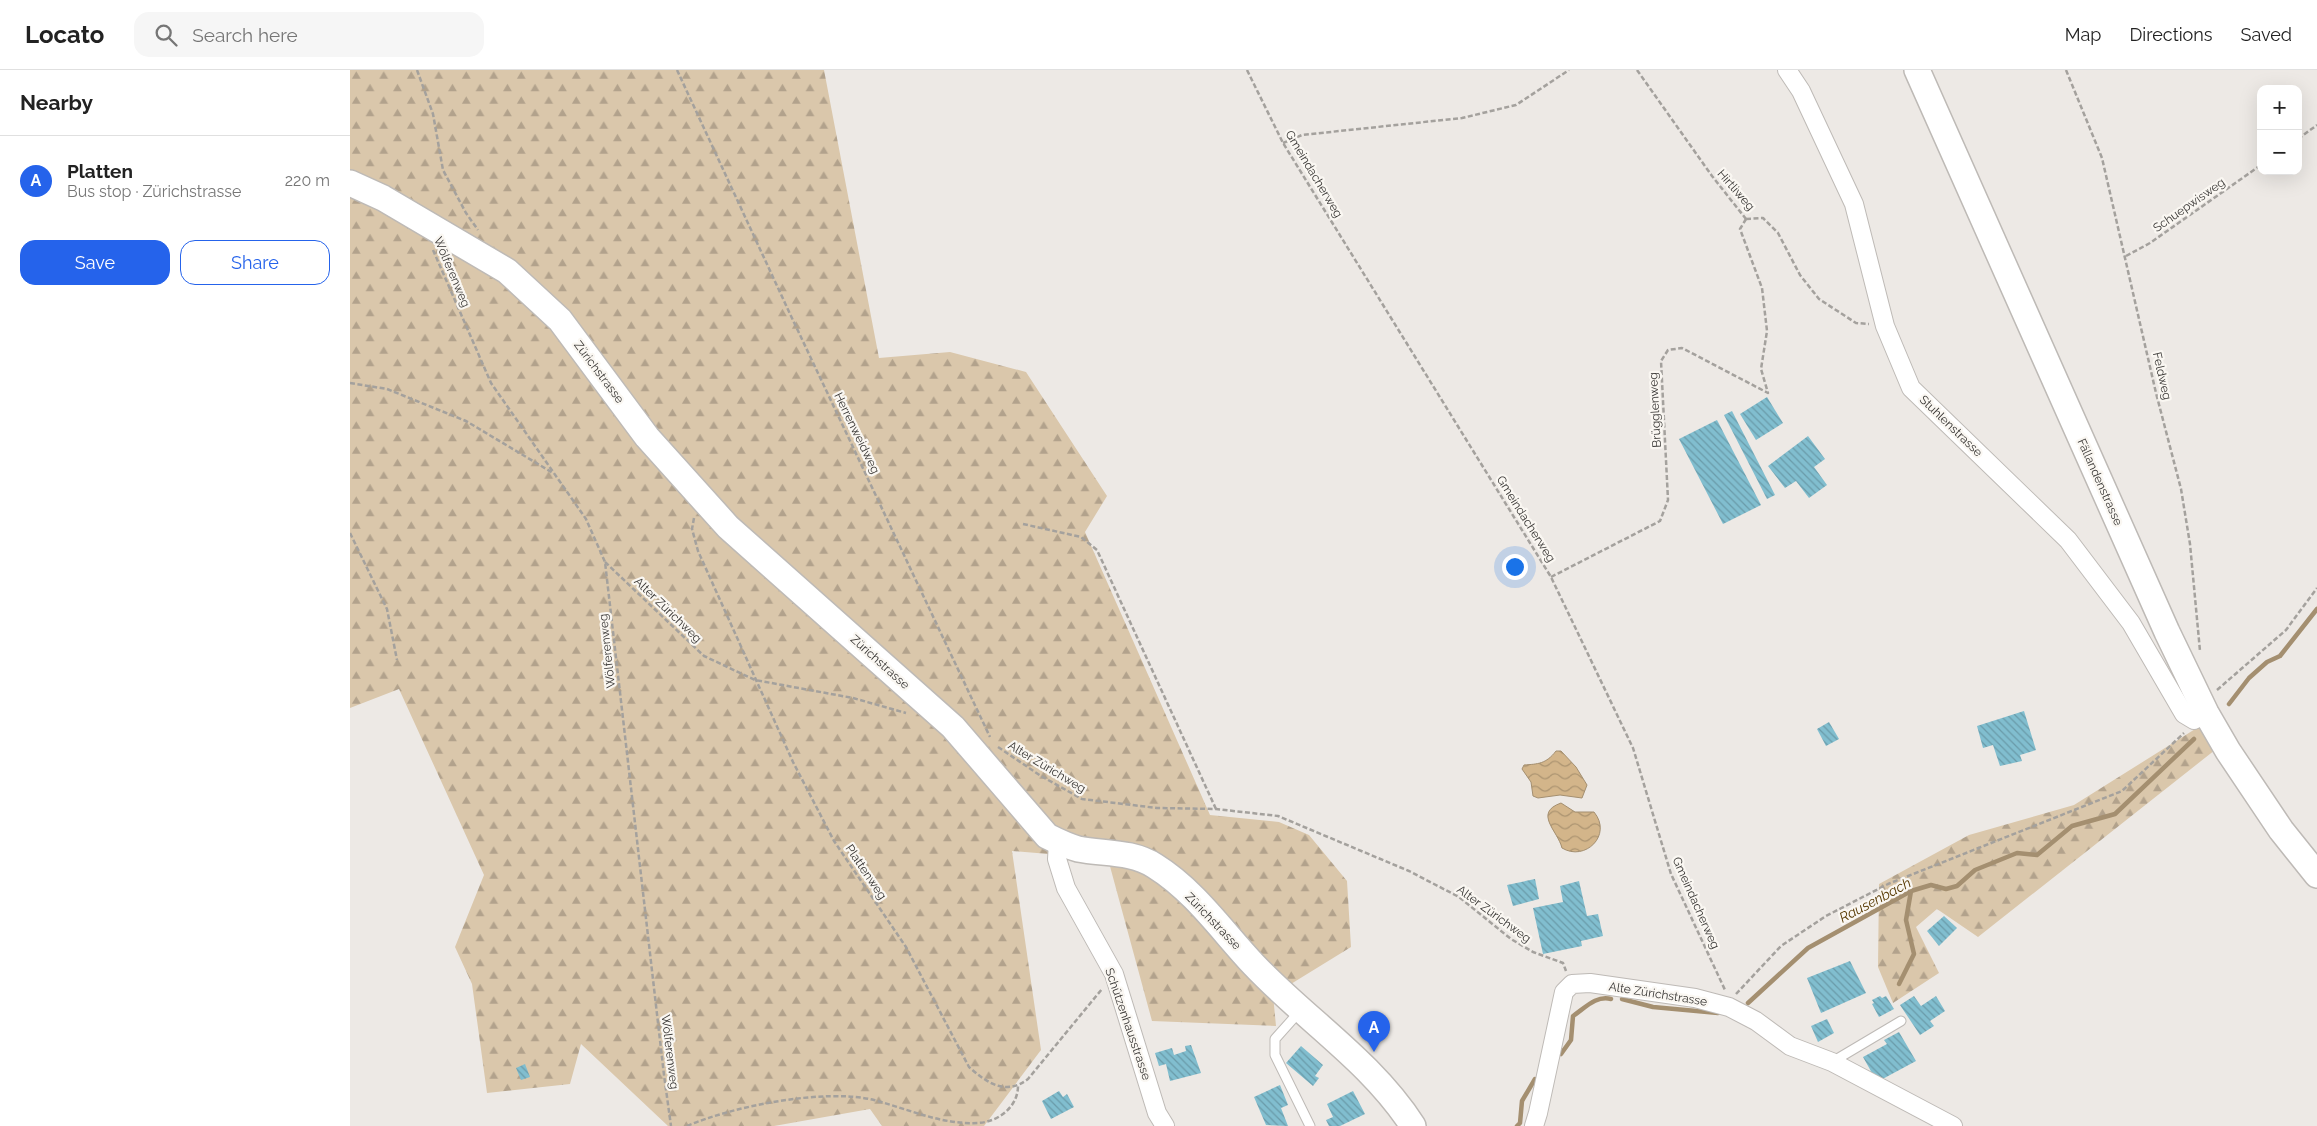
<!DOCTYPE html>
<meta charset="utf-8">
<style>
:root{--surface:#fff;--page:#f6f6f6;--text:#222;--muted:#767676;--line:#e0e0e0;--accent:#2563eb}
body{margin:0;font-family:Raleway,sans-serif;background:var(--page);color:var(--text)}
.controls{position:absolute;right:15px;top:15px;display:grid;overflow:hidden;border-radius:10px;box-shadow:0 5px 20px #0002}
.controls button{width:45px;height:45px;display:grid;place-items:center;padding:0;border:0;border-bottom:1px solid var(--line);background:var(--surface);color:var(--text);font:25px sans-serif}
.you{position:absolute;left:1164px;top:496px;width:18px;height:18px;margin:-12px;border:4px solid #fff;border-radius:50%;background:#1a73e8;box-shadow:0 0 0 8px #1a73e833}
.badge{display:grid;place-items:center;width:32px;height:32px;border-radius:50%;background:var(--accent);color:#fff;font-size:16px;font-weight:700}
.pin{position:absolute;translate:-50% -41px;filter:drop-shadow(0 1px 2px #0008)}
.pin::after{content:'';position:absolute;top:26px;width:18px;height:15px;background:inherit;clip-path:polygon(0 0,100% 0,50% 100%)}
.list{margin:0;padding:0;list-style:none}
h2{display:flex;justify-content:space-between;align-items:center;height:65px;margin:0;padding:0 20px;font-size:21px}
h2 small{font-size:16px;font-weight:400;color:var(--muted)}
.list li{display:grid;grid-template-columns:32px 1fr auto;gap:15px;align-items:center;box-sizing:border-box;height:90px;padding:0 20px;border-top:1px solid var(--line)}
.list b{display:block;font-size:19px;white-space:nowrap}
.list p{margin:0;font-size:16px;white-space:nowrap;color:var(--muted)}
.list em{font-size:16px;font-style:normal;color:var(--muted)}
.actions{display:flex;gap:10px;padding:15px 20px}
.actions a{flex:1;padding:11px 0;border:1px solid var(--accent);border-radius:15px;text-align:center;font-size:18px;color:var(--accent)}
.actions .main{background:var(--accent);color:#fff}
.icon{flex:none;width:28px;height:28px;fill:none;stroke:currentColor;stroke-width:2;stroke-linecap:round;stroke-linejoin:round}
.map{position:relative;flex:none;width:1967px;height:1056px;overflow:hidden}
header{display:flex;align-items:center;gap:30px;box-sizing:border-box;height:70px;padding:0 25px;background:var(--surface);border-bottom:1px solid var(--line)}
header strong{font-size:24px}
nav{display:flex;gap:28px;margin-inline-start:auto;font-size:18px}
.search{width:350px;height:45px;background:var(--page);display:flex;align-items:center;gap:12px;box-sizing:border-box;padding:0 18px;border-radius:15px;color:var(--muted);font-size:19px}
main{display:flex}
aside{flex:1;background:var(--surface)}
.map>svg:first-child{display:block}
.forest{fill:url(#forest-firs)}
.water{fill:url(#water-waves);stroke:#a48f70}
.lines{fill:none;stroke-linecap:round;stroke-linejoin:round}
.stream{stroke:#a48f70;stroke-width:4.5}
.building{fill:url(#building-back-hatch)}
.lane-casing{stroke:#bebab6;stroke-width:11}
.street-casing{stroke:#bebab6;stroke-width:20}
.secondary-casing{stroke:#bebab6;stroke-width:28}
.path{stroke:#a4a19d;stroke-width:2.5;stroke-dasharray:5 2.5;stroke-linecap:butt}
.lane{stroke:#fff;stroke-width:9}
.street{stroke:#fff;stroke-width:18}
.secondary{stroke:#fff;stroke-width:25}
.labels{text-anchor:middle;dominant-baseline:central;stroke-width:4.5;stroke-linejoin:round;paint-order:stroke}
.street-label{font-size:12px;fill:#373533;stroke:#faf7f2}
.water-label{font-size:14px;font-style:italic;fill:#563800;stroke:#faf7f2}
</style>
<header>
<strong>Locato</strong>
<div class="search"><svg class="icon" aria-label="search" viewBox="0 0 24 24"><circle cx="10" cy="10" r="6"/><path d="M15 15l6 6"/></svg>Search here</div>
<nav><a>Map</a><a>Directions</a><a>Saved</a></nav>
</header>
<main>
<aside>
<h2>Nearby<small></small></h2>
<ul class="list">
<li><span class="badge">A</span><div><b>Platten</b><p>Bus stop · Zürichstrasse</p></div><em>220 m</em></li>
</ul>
<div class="actions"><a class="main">Save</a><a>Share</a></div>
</aside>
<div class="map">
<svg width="1967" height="1056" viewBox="0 0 1967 1056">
<defs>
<pattern id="forest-firs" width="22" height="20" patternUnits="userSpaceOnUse" patternTransform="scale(1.25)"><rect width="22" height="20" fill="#dac7ab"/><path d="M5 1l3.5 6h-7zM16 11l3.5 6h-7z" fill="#b2a28c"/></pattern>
<pattern id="water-waves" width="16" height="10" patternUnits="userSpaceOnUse" patternTransform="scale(1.25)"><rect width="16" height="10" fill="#d3b58a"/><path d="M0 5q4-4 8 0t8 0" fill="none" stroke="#ac9471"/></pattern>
<pattern id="building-back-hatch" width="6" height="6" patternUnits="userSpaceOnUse" patternTransform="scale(1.25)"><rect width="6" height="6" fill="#81becf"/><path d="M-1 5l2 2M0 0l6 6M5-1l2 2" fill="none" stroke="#6a9ba9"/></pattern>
</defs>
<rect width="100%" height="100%" fill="#ede9e5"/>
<g class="forest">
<path d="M0 0H474L529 288 600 282 676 302 757 426 735 462 860 745 929 752 959 765 997 811 1001 877 923 925 926 956 802 951 758 789 662 781 691 980 634 1056H532L520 1039 424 1056H318L231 974 220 1014 137 1023 122 914 105 877 134 805 49 619 0 638Z"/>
<path d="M1850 656 1865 680 1628 867 1587 839 1566 857 1589 903 1543 933 1528 897 1529 814 1619 765 1724 735Z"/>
</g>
<g class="water">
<path d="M1206 681H1211L1226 697 1237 715 1232 728 1210 725 1188 728 1183 726 1181 712 1172 699 1174 695C1188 694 1196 694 1206 681Z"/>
<path d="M1211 733 1225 742H1244C1263 765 1235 792 1212 778 1208 761 1183 743 1211 733Z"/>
</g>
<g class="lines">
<g class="stream">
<path d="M1879 634 1899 608 1917 592 1930 586 1967 539"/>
<path d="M1549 914 1564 884 1556 850 1561 821"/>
<path d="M1272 929 1303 937 1368 943"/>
<path d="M1398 933 1458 878 1561 821 1581 815 1596 819 1607 816 1625 800 1667 783 1687 785 1722 756 1765 744 1844 669"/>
<path d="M1211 984 1221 970 1223 946C1235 938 1246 925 1261 929"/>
<path d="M1167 1056 1170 1053 1172 1031 1185 1009"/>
</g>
</g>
<g class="building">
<path d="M1417 327 1433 353 1406 370 1390 344Z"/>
<path d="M1382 341 1425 425 1417 429 1374 345Z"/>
<path d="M1367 350 1411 435 1373 454 1329 369Z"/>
<path d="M1458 366 1475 389 1464 397 1477 415 1459 428 1446 411 1435 418 1418 396Z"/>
<path d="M1674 641 1686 680 1670 685 1672 691 1650 696 1643 675 1633 678 1627 656Z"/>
<path d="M1479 652 1489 669 1476 676 1467 659Z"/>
<path d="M1185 809 1189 829 1163 836 1157 815Z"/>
<path d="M1229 811 1237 846 1248 844 1253 866 1231 871 1232 876 1193 884 1183 838 1213 832 1210 816Z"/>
<path d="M1594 846 1607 858 1589 876 1577 861Z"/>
<path d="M1500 891 1516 923 1471 943 1457 908Z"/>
<path d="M1530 926 1532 928 1536 926 1544 939 1529 947 1522 934 1524 933 1522 930Z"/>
<path d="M1564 926 1571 936 1586 926 1595 941 1580 951 1584 956 1570 965 1550 935Z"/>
<path d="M1477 949 1484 963 1468 972 1461 956Z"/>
<path d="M1549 962 1566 991 1527 1012 1513 987 1537 974 1534 970Z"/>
<path d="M841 975 851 1003 820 1011 816 994 809 996 805 983 822 978 824 985 836 981 835 976Z"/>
<path d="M951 976 973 995 965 1006 969 1008 963 1016 936 993Z"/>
<path d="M175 994 180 1007 171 1010 166 998Z"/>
<path d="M930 1015 938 1035 931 1038 938 1056 916 1055 904 1027Z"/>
<path d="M709 1021 713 1027 717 1024 724 1037 701 1049 692 1031Z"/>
<path d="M1003 1021 1015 1044 990 1056H979L976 1050 983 1047 977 1034Z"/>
</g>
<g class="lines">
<g class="lane-casing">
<g id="lane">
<path d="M950 941 925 969V985L960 1056"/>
<path d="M1482 992 1551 951"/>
</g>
</g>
<g class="street-casing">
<g id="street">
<path d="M1437 0 1451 21 1504 134 1535 256 1561 318 1718 470 1781 553 1834 644 1844 650 1856 643"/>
<path d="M708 772 707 789 716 818 764 904 807 1043 815 1056"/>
<path d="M1184 1056 1188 1043 1214 922 1222 914 1240 913 1345 928 1379 937 1406 951 1440 976 1482 992 1603 1056"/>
</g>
</g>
<g class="secondary-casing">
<g id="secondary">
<path d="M1567 0 1817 562 1856 643 1878 681 1931 760 1967 805"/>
<path d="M0 113 33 128 157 201 210 250 297 367 378 457 603 657 697 766C707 771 717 776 728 779 754 784 782 781 805 796 845 821 872 861 904 895 956 950 1021 991 1063 1056"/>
</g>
</g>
<g class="path">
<path d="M67 0 83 44 93 100 116 143 128 160"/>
<path d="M327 0 441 246 640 667"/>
<path d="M897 0 933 73 1201 507 1283 678 1321 804 1375 920"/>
<path d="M1287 0 1362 106 1396 149"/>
<path d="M1716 0 1752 88 1806 323 1831 419 1840 474 1850 581"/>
<path d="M1948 69 1967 55"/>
<path d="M933 73 952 65 1112 48 1166 35 1219 0"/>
<path d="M1396 149 1413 148 1428 163 1450 205 1469 229 1506 253 1519 254"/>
<path d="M83 180 141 313 236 449 255 492 314 1005 321 1056"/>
<path d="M1776 186 1800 173 1911 95"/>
<path d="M0 313 37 319 116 351 203 403"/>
<path d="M344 448 342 459 348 481 443 692 484 771 556 877 619 997C637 1013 656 1026 678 1009L752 919"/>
<path d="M673 454 731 467 747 480 866 739"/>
<path d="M0 463 37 539 47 590"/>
<path d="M255 492 354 586 405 610 503 628 556 643"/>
<path d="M1201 507 1310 451 1318 430 1311 291 1318 280 1332 278 1418 323 1411 299 1417 261 1412 218 1390 159 1396 149"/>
<path d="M1867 620 1936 560 1967 518"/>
<path d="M648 677 691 706 732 729 807 738 866 739 928 746 1059 801 1109 827 1161 869 1183 882 1213 893 1216 901"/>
<path d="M1386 924 1431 876 1476 846 1538 814 1772 721 1834 663"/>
<path d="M337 1056C384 1036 474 1018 524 1030 558 1039 592 1055 628 1053 648 1052 668 1037 668 1016"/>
</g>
<use href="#lane" class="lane"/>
<use href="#street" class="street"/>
<use href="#secondary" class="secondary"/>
</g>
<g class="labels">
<g class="street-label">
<text transform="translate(964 104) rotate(59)">Gmeindacherweg</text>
<text transform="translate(1386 120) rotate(49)">Hirtliweg</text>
<text transform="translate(1839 135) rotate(-35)">Schuepwisweg</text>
<text transform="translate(102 202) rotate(67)">Wölferenweg</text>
<text transform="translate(249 302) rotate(53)">Zürichstrasse</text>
<text transform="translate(1812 306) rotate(77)">Feldweg</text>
<text transform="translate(1305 340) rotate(-93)">Brügglenweg</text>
<text transform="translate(1601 356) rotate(44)">Stuhlenstrasse</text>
<text transform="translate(507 363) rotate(64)">Herrenweidweg</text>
<text transform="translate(1750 412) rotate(66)">Fällandenstrasse</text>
<text transform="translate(1176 449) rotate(58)">Gmeindacherweg</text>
<text transform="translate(318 540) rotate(44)">Alter Zürichweg</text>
<text transform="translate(257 581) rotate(-96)">Wölferenweg</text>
<text transform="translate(530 592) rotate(42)">Zürichstrasse</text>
<text transform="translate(697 697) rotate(31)">Alter Zürichweg</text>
<text transform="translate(516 802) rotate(56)">Plattenweg</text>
<text transform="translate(1346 833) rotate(66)">Gmeindacherweg</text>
<text transform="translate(1144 844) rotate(36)">Alter Zürichweg</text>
<text transform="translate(863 851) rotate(46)">Zürichstrasse</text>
<text transform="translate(1308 924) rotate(9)">Alte Zürichstrasse</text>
<text transform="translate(778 954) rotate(71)">Schützenhausstrasse</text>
<text transform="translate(320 982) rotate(83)">Wölferenweg</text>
</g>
<g class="water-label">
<text transform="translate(1525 830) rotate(-28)">Rausenbach</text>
</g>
</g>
</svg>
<div class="controls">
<button>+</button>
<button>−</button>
</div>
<div class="you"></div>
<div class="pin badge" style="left:1024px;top:982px">A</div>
</div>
</main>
